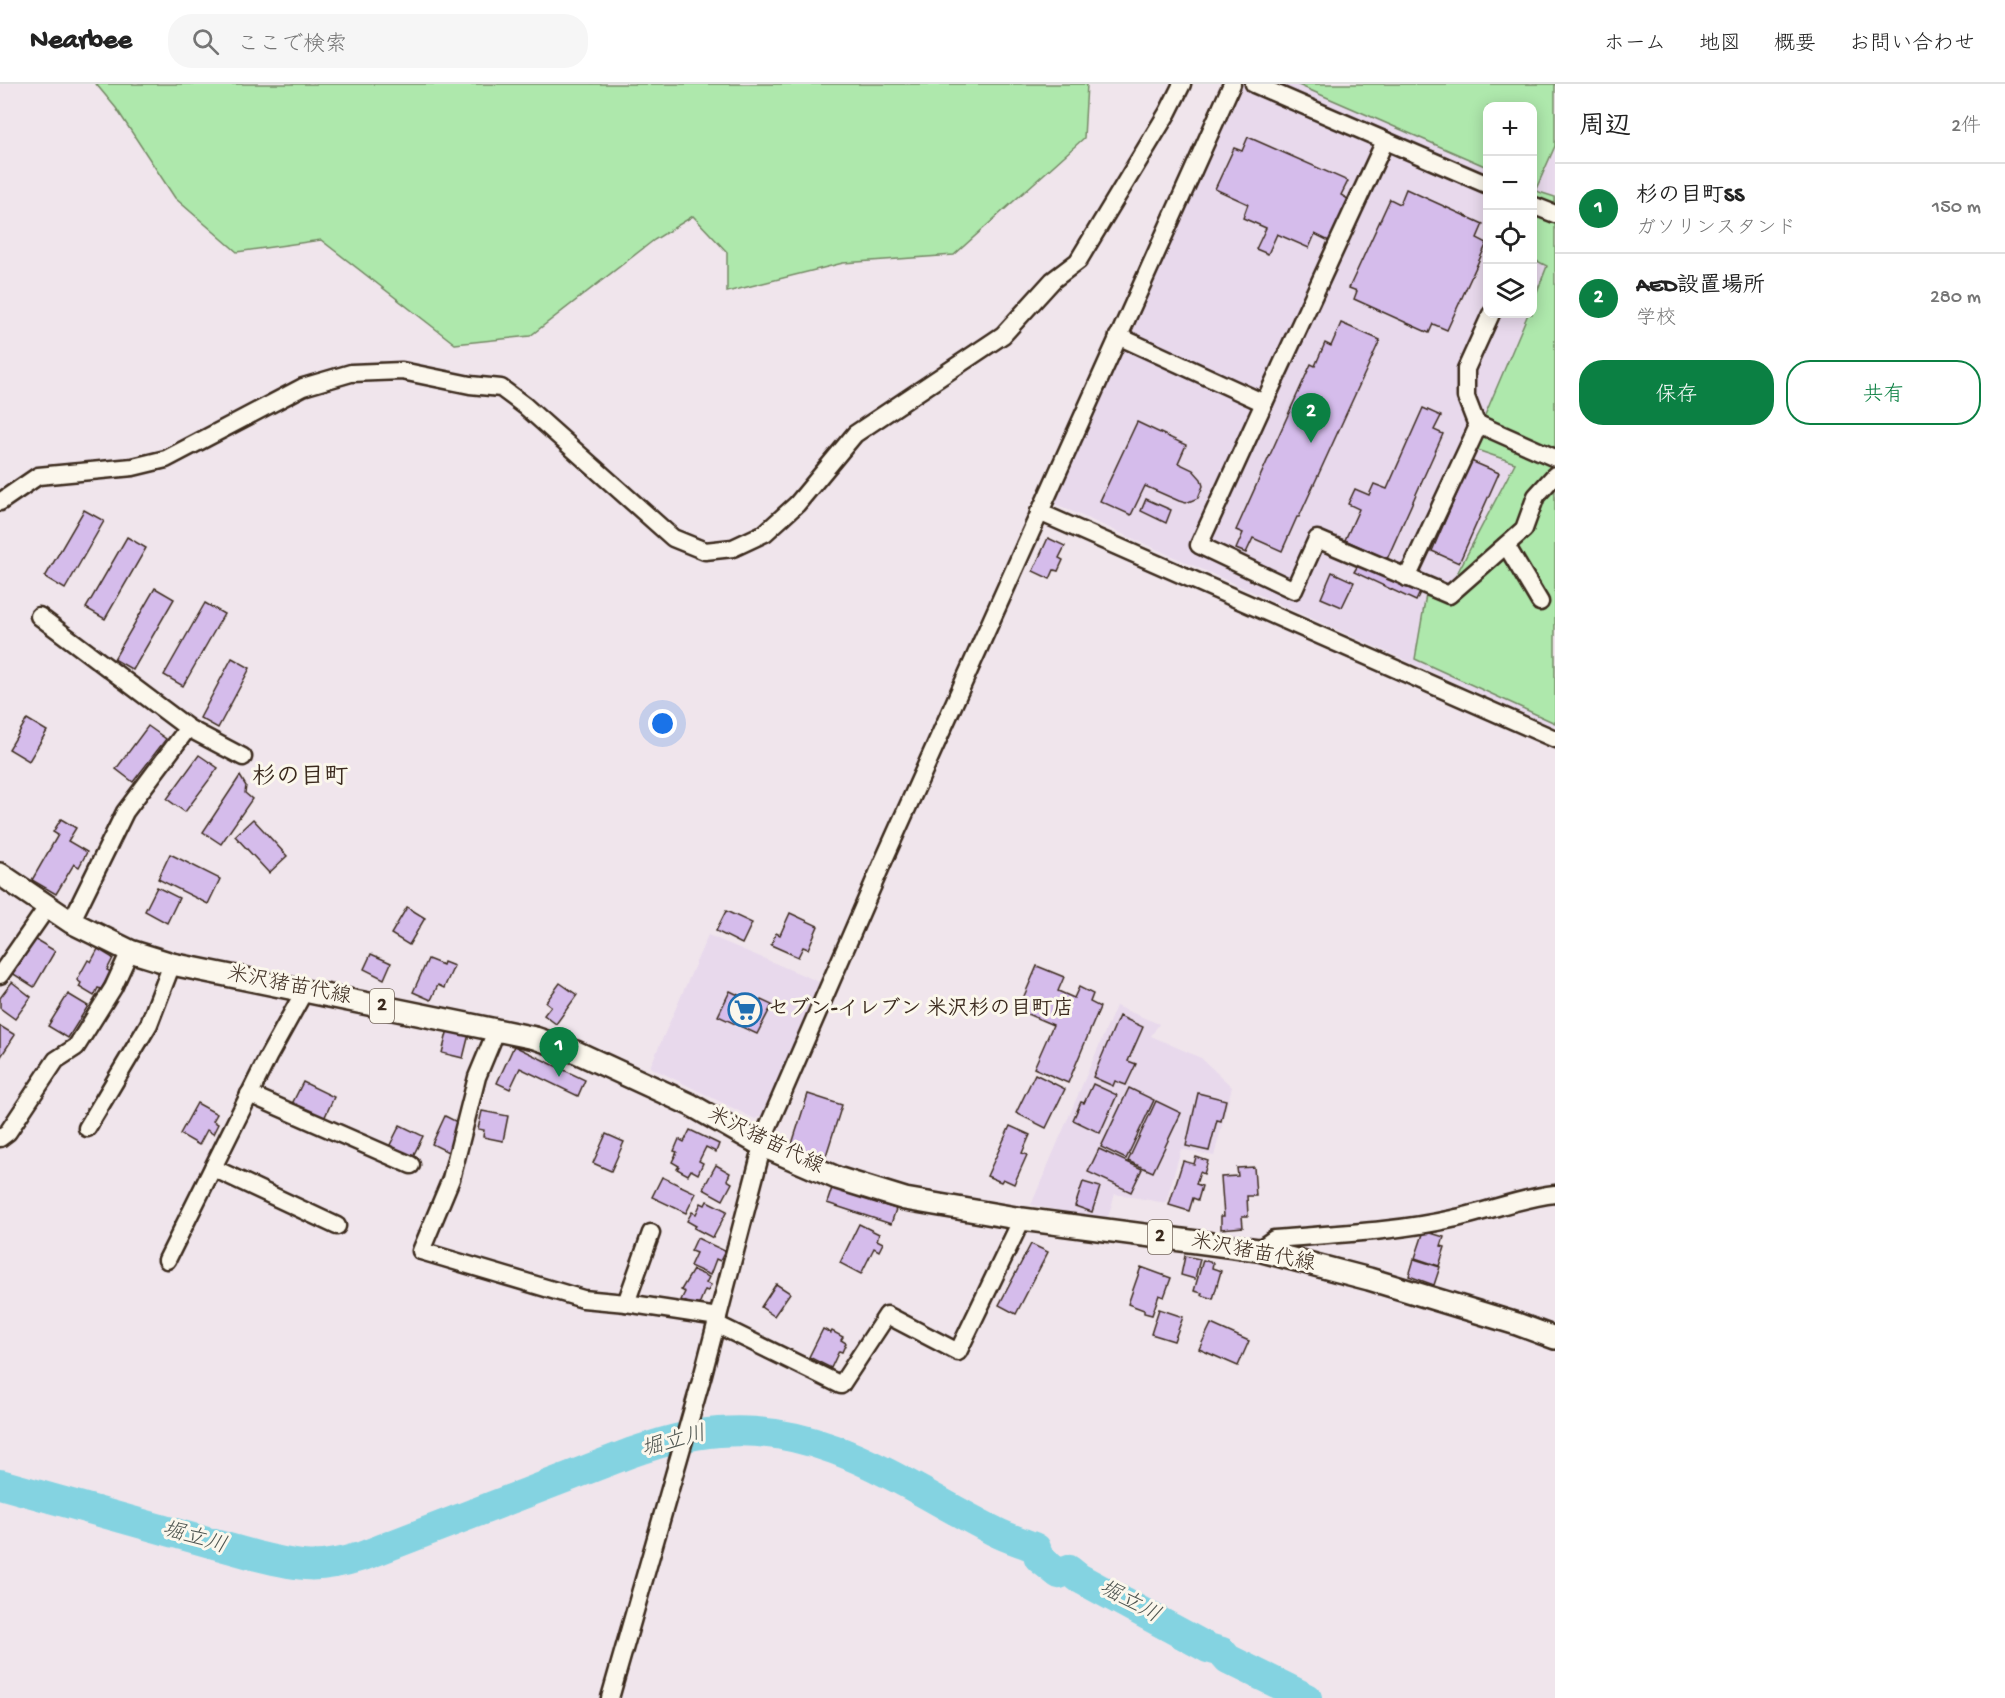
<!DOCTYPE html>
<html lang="ja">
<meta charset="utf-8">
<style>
:root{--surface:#fff;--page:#f6f6f6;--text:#222;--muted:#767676;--line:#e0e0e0;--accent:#0b8043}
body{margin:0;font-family:"Gochi Hand","Klee One",sans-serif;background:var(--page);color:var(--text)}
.controls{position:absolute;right:18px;top:18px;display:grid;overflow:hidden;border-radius:12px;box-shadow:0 3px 15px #0003}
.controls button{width:54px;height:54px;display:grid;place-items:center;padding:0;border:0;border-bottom:2px solid var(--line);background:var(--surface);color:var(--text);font:30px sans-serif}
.you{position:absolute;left:663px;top:640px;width:21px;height:21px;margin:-15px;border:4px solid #fff;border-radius:50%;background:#1a73e8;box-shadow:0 0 0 9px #1a73e833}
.badge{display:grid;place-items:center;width:39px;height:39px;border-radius:50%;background:var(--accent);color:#fff;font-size:20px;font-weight:700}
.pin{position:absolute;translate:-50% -50px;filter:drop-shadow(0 2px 3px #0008)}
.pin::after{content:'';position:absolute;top:32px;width:21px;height:18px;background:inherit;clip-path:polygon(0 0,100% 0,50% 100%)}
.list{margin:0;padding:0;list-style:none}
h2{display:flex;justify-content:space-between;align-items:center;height:78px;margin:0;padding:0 24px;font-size:26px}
h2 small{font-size:20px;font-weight:400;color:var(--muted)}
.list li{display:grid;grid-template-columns:39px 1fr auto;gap:18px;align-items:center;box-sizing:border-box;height:90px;padding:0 24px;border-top:2px solid var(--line)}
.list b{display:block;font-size:22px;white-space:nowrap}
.list p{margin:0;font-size:20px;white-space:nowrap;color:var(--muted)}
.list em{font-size:20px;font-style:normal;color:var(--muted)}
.actions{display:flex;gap:12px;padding:18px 24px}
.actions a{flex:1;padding:14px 0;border:2px solid var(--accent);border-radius:24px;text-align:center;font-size:21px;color:var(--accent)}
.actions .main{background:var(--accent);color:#fff}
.icon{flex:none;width:33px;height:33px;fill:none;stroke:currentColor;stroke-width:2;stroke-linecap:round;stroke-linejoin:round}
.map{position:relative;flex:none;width:1555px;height:1614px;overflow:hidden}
header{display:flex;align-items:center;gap:36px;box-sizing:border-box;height:84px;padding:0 30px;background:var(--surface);border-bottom:2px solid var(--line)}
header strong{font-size:28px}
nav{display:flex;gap:33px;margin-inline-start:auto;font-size:21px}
.search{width:420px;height:54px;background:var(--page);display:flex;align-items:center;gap:15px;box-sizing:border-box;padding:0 21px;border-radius:24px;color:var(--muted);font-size:22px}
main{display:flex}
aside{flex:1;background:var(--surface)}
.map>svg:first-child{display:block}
.built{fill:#e8d9ec;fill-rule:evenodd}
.green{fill:#aee8ac;stroke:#748965;stroke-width:1.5}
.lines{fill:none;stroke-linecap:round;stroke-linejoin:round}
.river{stroke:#84d3e1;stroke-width:30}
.building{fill:#d5bceb;stroke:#3b2a1e;stroke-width:1.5}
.minor-casing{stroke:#3b2a1e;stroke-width:21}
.major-casing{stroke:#3b2a1e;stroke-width:26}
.minor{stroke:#fbf7ec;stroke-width:16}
.major{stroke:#fbf7ec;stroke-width:21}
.labels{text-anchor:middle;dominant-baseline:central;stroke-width:6;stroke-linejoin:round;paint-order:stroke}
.shield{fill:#fbf7ec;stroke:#75685c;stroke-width:1.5}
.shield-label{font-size:20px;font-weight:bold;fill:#3b2a1e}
.street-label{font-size:21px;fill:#3b2a1e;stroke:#fbf7ec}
.poi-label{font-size:21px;font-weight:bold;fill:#3b2a1e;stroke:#fbf7ec;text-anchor:start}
.water-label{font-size:22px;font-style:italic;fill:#4d544f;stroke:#fbf7ec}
.quarter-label{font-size:24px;font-weight:bold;fill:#3b2a1e;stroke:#fbf7ec}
</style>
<header>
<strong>Nearbee</strong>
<div class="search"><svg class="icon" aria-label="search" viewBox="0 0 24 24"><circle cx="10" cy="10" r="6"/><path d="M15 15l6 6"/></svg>ここで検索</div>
<nav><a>ホーム</a><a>地図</a><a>概要</a><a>お問い合わせ</a></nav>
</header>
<main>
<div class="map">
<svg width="1555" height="1614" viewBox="0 0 1555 1614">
<rect width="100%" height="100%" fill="#f0e5ec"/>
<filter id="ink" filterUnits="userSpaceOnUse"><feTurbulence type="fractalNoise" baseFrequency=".0167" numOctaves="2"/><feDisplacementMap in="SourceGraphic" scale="12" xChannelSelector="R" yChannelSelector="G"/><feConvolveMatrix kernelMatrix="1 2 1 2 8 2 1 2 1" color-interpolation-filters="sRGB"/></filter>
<g filter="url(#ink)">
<g class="built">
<path d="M1239 0H1555V643L1053 419ZM1488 22H1532V230H1488Z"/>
<path d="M708 851 824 900 765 1030 755 1035 650 983Z"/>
<path d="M1116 922 1159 940 1151 952 1201 974 1232 1003 1214 1072 1181 1065 1166 1119 1115 1110 1107 1136 1031 1121Z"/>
</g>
<g class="green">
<path d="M96 0H1087L1084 54 954 171 843 179 727 208V168L693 132 654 156 530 252 455 260 321 156 237 168 175 114 116 24Z"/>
<path d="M1296 0H1555V62L1536 105 1532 103V22H1488L1487 83Z"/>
<path d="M1533 106 1555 113V639L1415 575 1427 505 1451 501 1515 379 1471 364 1528 230H1532L1533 218 1547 182 1533 175Z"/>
</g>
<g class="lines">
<path class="river" d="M0 1400 257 1472C301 1483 318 1486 363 1472L630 1369C659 1359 688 1350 719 1348 825 1339 905 1402 994 1447 1007 1454 1022 1458 1036 1464L1039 1474 1059 1490 1069 1486 1079 1494 1208 1564 1222 1568 1228 1575 1307 1614"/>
</g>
<g class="building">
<path d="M1248 53 1348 97 1341 111 1348 115 1329 157 1315 150 1309 164 1277 150 1268 170 1256 165 1266 144 1243 134 1248 120 1215 105 1234 64 1242 67Z"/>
<path d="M1406 105 1483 140 1477 154 1487 159 1447 246 1433 240 1429 249 1354 215 1357 207 1349 204 1390 115 1400 120Z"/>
<path d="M1341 239 1380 256 1299 433H1297L1282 467 1253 454 1246 469 1236 465 1243 449 1236 446 1311 280 1315 282 1325 259 1331 262Z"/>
<path d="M1423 324 1441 332 1434 346 1443 350 1387 475 1345 456 1359 425 1348 420 1355 405 1369 411 1374 400 1387 405Z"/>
<path d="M1137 338 1186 361 1178 379 1193 386 1201 395 1203 402 1198 414 1186 419 1179 417 1145 402 1131 431 1100 417Z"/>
<path d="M1471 377 1499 389 1459 479 1432 467Z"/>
<path d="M1146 415 1171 426 1166 439 1141 427Z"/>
<path d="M84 426 104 437 65 505 45 493Z"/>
<path d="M127 453 146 464 105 535 86 524Z"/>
<path d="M1048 454 1065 462 1059 474 1063 476 1058 487 1054 486 1050 495 1033 487Z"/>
<path d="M1360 478 1421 506 1416 517 1354 488Z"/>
<path d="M1332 488 1354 498 1342 523 1321 514Z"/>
<path d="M155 504 174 515 133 586 114 575Z"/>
<path d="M205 519 224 530 183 602 164 591Z"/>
<path d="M232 574 250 584 218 644 200 634Z"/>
<path d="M27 635 47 647 29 677 9 665Z"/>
<path d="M148 642 166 655 133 698 116 685Z"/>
<path d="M199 671 218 684 185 728 167 715Z"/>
<path d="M240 692 246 702 245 709 252 715 221 760 203 748Z"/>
<path d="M61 735 76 744 68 757 87 768 79 783 74 780 56 810 32 796 58 751 53 748Z"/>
<path d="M253 735 287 772 269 789 235 752Z"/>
<path d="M170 770 220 795 208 820 158 795Z"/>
<path d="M157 803 179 814 167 839 145 827Z"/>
<path d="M407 823 425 834 409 861 391 850Z"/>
<path d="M726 827 752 839 742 860 716 847Z"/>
<path d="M790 829 818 842 808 865 803 863 798 873 771 861 776 849 780 851Z"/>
<path d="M33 854 55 867 34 903 12 889Z"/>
<path d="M98 865 113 874 107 886 111 888 101 905 98 904 94 912 79 903 81 899 77 896 88 876 91 878Z"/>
<path d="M371 870 391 879 384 895 364 885Z"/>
<path d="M428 875 443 881 444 878 454 882 444 904 438 901 431 916 413 908Z"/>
<path d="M1037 882 1064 893 1058 907 1074 914 1079 903 1093 910 1090 918 1100 923 1068 999 1034 984 1053 941 1018 926Z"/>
<path d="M12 898 31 913 15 935 0 924V914Z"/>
<path d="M560 899 577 911 556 940 544 931 551 922 546 918Z"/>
<path d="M730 907 759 921 761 916 772 921 757 950 718 932Z"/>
<path d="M68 910 88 922 68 954 48 942Z"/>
<path d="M1119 932 1143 943 1128 977 1136 980 1126 1001 1115 997 1113 1002 1093 993Z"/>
<path d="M0 942 15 951 0 974Z"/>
<path d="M448 945 469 950 463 974 442 969Z"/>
<path d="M514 962 585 996 578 1012 520 984 510 1005 497 999Z"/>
<path d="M1035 990 1065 1005 1046 1044 1016 1029Z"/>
<path d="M303 998 334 1013 322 1039 290 1024Z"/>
<path d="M1093 1000 1117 1011 1100 1049 1073 1036 1081 1018 1084 1019Z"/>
<path d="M1129 1004 1154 1016 1126 1075 1101 1063Z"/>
<path d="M1198 1009 1226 1016 1221 1037 1217 1036 1209 1067 1186 1062Z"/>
<path d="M808 1010 842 1021 824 1078 796 1070 798 1062 792 1060Z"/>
<path d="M1156 1017 1181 1029 1153 1088 1128 1077Z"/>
<path d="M197 1019 217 1030 213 1037 218 1040 213 1050 207 1046 199 1061 180 1050Z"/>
<path d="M482 1027 508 1032 503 1057 483 1053 484 1046 478 1045Z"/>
<path d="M445 1032 461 1040 448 1068 432 1060Z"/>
<path d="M400 1041 423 1052 411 1076 388 1065Z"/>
<path d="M1010 1042 1030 1051 1022 1069 1027 1071 1014 1100 1003 1095 1001 1098 987 1092Z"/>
<path d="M690 1046 719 1060 716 1068 706 1063 699 1077 703 1079 698 1090 691 1086 688 1091 677 1085 679 1082 672 1078 677 1068 674 1067 679 1055 684 1058Z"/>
<path d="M606 1050 624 1058 611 1087 593 1079Z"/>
<path d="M1099 1065 1142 1085 1131 1108 1088 1088Z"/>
<path d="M1196 1073 1208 1077 1204 1090 1200 1088 1196 1100 1202 1102 1198 1116 1193 1114 1189 1127 1169 1121 1183 1077 1194 1080Z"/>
<path d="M716 1081 730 1089 727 1096 732 1099 723 1116 703 1105Z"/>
<path d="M1254 1083 1256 1112H1247L1248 1132H1242L1243 1143 1221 1145V1132H1224L1221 1093 1238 1092 1237 1084Z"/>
<path d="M662 1093 696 1109 686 1129 652 1113Z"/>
<path d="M1083 1098 1100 1103 1092 1128 1075 1122Z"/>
<path d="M832 1104 896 1125 891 1140 827 1119Z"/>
<path d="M707 1117 727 1127 713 1154 694 1144 696 1142 687 1137 692 1128 696 1130 701 1119 705 1121Z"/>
<path d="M859 1140 879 1150 877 1156 883 1159 879 1167 874 1164 861 1190 840 1179Z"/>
<path d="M1424 1147 1444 1153 1441 1162 1445 1163 1439 1182 1415 1174Z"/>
<path d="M697 1154 725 1167 720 1177 716 1175 710 1191 690 1182 696 1169 691 1167Z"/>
<path d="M1031 1160 1048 1168 1016 1230 999 1221Z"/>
<path d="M1185 1172 1200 1175 1195 1195 1181 1191Z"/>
<path d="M1414 1175 1440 1183 1434 1201 1409 1192Z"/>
<path d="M1203 1176 1213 1179 1212 1184 1221 1187 1213 1215 1201 1211 1202 1209 1194 1207Z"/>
<path d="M1141 1183 1171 1194 1164 1213 1159 1211 1152 1231 1144 1229V1226L1128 1220Z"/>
<path d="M693 1186 709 1193 706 1199 711 1201 708 1207 705 1206 698 1223 681 1216 685 1208 681 1206Z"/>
<path d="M776 1200 790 1209 774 1232 761 1223Z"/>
<path d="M1159 1225 1183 1233 1174 1257 1151 1250Z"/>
<path d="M1211 1240 1249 1257 1238 1282 1199 1265Z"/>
<path d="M823 1245 831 1249 832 1247 843 1253 841 1256 846 1259 842 1268 839 1267 831 1284 809 1273Z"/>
</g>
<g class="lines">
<g class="minor-casing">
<g id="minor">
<path d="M1254 0 1488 101"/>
<path d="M1532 121 1555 130"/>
<path d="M1491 230 1466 285V313L1476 339 1555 374"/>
<path d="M1118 252 1264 319 1385 57"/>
<path d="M1264 319 1199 461 1294 506 1317 455 1449 511 1524 445 1536 412 1555 391"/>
<path d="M0 418 38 392 133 383 166 375 303 303 351 289 402 287 470 301 501 304 525 322 673 454 705 467 733 464 765 449 797 420 855 350 1003 251 1053 196 1078 177 1168 28 1182 0"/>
<path d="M1039 428 1555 655"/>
<path d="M1506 461 1540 518"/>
<path d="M1407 494 1479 340"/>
<path d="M39 532 188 644 243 673"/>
<path d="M71 838 125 728 188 644"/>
<path d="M0 891 48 822"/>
<path d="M497 945 477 993 451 1095 421 1167 583 1215 626 1219 718 1233"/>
<path d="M249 1010 411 1081"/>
<path d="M87 1044 149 940 172 880"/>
<path d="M0 1054 8 1048 56 976 76 963 113 904 130 867"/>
<path d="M213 1084 337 1142"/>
<path d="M1258 1166 1274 1155C1333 1150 1394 1148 1452 1135 1487 1128 1519 1114 1555 1110"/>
<path d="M167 1176 268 973 305 906"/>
<path d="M626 1219 651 1149"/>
<path d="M716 1240 841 1301 887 1231 958 1268 1022 1135"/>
<path d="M610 1614 703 1290 767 1045 882 780 1232 0"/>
</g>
</g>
<g class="major-casing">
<path id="major" d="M0 790 71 838 130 867 172 880 535 954 576 968 691 1021 763 1062 837 1094 905 1115 1022 1135 1258 1166 1369 1195 1517 1240 1555 1254"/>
</g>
<use href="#minor" class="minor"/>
<use href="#major" class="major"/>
</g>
</g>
<defs>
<g id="supermarket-ring" transform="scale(1.725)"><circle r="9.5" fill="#fbf7ec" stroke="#1f6fb2" stroke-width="1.5"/><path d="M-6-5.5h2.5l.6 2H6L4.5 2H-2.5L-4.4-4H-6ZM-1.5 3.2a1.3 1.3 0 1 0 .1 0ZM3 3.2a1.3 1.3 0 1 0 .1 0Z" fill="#1f6fb2"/></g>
</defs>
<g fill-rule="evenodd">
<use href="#supermarket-ring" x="745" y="926"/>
</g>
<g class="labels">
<g class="shield">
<rect x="370" y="905" width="24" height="34" rx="4.5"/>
<rect x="1148" y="1136" width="24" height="34" rx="4.5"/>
</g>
<g class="shield-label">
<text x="382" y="922">2</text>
<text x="1160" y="1153">2</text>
</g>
<g class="street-label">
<text transform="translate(289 903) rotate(11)">米沢猪苗代線</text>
<text transform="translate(765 1058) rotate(26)">米沢猪苗代線</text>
<text transform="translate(1253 1170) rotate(11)">米沢猪苗代線</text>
</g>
<g class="poi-label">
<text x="768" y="926">セブン-イレブン 米沢杉の目町店</text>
</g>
<g class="water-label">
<text transform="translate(674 1359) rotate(-15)">堀立川</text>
<text transform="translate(194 1455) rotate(16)">堀立川</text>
<text transform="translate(1129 1519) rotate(28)">堀立川</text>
</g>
<g class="quarter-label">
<text x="300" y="694">杉の目町</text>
</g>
</g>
</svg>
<div class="controls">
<button>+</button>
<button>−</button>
<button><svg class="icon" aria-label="locate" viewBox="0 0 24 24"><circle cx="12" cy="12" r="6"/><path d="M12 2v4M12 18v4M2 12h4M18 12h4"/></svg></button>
<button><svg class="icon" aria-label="layers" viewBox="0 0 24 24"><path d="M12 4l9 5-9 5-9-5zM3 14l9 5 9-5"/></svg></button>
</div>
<div class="you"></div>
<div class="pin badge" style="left:559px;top:993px">1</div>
<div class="pin badge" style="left:1311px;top:359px">2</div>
</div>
<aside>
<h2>周辺<small>2件</small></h2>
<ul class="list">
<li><span class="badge">1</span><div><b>杉の目町SS</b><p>ガソリンスタンド</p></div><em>150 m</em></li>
<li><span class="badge">2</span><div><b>AED設置場所</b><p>学校</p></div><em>280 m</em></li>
</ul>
<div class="actions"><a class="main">保存</a><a>共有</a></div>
</aside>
</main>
